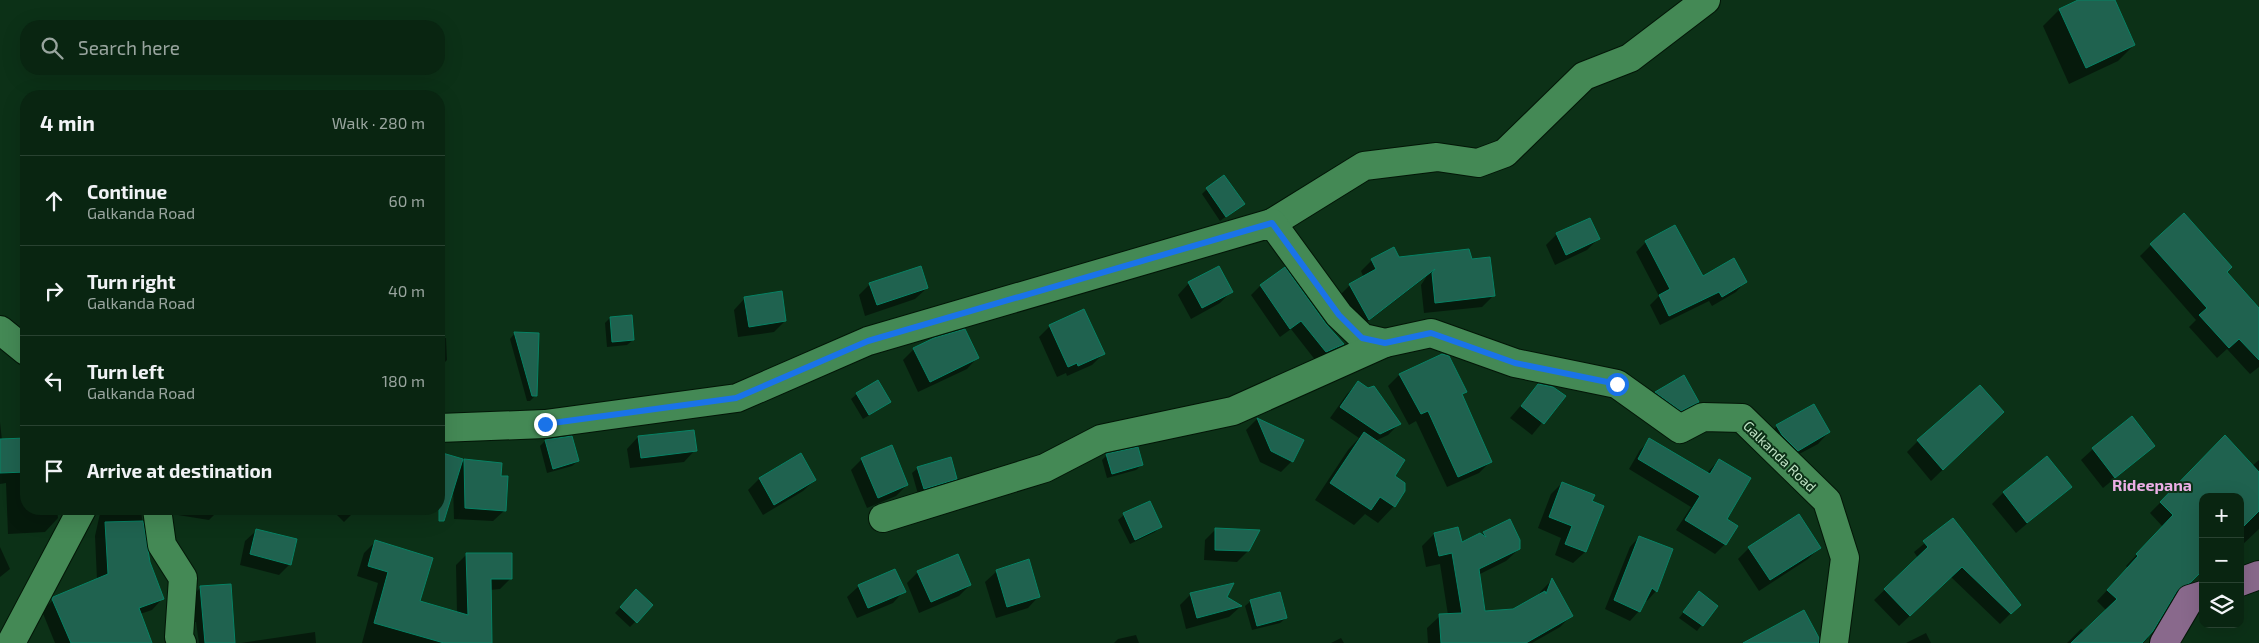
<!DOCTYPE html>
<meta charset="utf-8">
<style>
:root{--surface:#092511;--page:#122d1a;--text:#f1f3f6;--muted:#99a59f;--line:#294231}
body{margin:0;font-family:"Exo 2",sans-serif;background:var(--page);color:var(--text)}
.controls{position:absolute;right:15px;bottom:15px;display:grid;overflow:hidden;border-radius:10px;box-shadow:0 5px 20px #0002}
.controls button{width:45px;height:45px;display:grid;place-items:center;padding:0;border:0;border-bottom:1px solid var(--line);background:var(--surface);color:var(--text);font:25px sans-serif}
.stop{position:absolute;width:15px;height:15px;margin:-11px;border:4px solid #1a73e8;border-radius:50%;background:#fff}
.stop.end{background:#1a73e8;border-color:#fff;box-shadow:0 1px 5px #0008}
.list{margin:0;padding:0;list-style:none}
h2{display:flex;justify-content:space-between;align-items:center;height:65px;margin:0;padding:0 20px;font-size:21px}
h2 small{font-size:16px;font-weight:400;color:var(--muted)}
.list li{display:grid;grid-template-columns:32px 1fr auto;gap:15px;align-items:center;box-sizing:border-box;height:90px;padding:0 20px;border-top:1px solid var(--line)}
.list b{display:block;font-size:19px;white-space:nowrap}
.list p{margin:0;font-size:16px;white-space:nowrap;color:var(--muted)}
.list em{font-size:16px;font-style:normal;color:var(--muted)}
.icon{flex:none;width:28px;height:28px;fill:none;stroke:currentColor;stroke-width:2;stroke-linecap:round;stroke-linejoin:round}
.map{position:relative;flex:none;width:2259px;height:643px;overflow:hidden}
.search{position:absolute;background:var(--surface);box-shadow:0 5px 20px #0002;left:20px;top:20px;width:425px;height:55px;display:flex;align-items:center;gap:12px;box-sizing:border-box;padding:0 18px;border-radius:20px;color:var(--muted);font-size:19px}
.panel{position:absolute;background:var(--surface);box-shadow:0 5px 20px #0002;left:20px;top:90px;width:425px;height:425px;border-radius:20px}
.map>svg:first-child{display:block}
.shadow{fill:#0007}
.building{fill:#1f624f;stroke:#078265}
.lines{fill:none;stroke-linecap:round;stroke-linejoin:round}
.street-casing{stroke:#031607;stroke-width:30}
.primary-casing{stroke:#031607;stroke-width:30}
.street{stroke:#448955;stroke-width:28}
.primary{stroke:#89698c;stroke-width:28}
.route{stroke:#1a73e8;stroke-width:6}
.labels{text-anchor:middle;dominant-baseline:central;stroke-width:4;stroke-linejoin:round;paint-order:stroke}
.street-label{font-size:14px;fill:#c2e4c7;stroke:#0c3117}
.quarter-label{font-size:16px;font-weight:bold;fill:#ecafe6;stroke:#0c3117}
</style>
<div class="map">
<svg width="2259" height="643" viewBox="0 0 2259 643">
<rect width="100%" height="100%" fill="#0c3117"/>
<g class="shadow">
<path d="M2081 0H2113L2134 45 2118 61 2069 84 2043 26 2059 10Z"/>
<path d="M1207 189 1243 204 1220 221 1202 194Z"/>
<path d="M1557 234 1598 239 1587 250 1555 265 1546 245Z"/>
<path d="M1646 242 1702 278 1745 282 1736 292 1712 306 1709 301 1660 325 1650 305 1659 296 1636 252Z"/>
<path d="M2151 245 2226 272 2259 309V367L2250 374 2227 349 2217 358 2189 327 2196 320 2140 256Z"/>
<path d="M1398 258 1471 261 1493 296 1482 307 1424 313 1421 285 1427 276 1357 330 1339 296 1350 285 1364 278 1361 271 1372 260Z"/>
<path d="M1285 269 1325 325 1342 344 1333 354 1316 361 1291 329 1280 337 1251 295 1260 286Z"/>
<path d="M1189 283 1231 292 1220 303 1191 319 1178 295Z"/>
<path d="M870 284 927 288 915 299 865 316 859 295Z"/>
<path d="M745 298 785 321 774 332 738 337 734 310Z"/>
<path d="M26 318V351L18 345Z"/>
<path d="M610 318 633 340 627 345 607 347 605 323Z"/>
<path d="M1050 326 1103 354 1092 365 1067 376 1066 373 1057 377 1039 337Z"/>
<path d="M515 333 536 395 530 401H527L510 339Z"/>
<path d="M439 338H446L447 360 439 368Z"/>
<path d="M914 349 978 357 967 369 918 392 903 360Z"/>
<path d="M1442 355 1465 392 1461 396 1490 462 1479 473 1447 487 1416 421 1409 425 1388 386 1399 375Z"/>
<path d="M1684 377 1698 402 1687 413 1669 421 1645 404 1656 393Z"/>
<path d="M1358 383 1399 424 1388 435 1375 441 1393 476 1404 491 1394 506 1378 523 1365 514 1354 525 1315 500 1348 450 1359 438 1330 418 1347 394Z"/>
<path d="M1539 385 1564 396 1532 435 1510 418Z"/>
<path d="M857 394 890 402 863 419 851 399Z"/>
<path d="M1257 419 1302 441 1292 461 1281 472 1260 462 1246 430Z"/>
<path d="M0 422 2 440 26 439V509H57L58 518 45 532 8 534 6 483 0 484Z"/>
<path d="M1991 423 1931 481 1907 452 1918 441Z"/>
<path d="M1777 426 1829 432 1818 444 1786 461 1766 438Z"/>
<path d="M571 437 578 461 572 466 547 473 540 446 545 441Z"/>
<path d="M638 437 695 450 684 462 630 468 627 449Z"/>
<path d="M2225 437 2252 466 2259 460V529L2240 547V497H2203V568L2179 593 2171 597 2147 636 2148 638 2143 643H2067L2081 629 2085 632 2107 611 2097 601 2128 568 2126 566 2163 527 2150 513Z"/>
<path d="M1650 440 1707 473 1719 460 1725 519V544L1715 554 1676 530 1691 507 1629 469 1640 450Z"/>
<path d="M2154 446 2103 488 2081 460 2093 449Z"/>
<path d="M439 453 462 460 460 464 464 461 499 477 505 510 493 521 454 519 453 485 449 490 439 487Z"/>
<path d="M1107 455 1142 465 1136 470 1107 478 1102 460Z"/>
<path d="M862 459 907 485 896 496 867 508 851 470Z"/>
<path d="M918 468 956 478 950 484 918 494 912 473Z"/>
<path d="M759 479 815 480 803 491 763 515 748 490Z"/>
<path d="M1562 483 1590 502 1602 507 1585 552 1573 563 1555 555 1561 538 1538 528 1551 494Z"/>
<path d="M2070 487 2016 533 1992 504 2004 492Z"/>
<path d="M101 509H141L145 547 163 598 152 610 140 614 151 643H55L42 611 53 600 97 580 95 536Z"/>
<path d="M156 509H220L209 520 159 512Z"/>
<path d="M331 509H357L344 522Z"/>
<path d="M1124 515 1160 527 1155 532 1130 544 1118 520Z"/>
<path d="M1953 520 2019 605 2000 624 1951 577 1899 626 1874 600 1918 558 1914 552Z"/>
<path d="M1216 529 1248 551 1237 562 1204 560 1205 540Z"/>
<path d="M257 530 290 564 279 575 240 565 245 541Z"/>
<path d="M1484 533 1519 549 1506 561 1478 575 1489 643H1428L1427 628 1440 616 1448 615 1440 564 1426 567 1422 546 1434 534 1461 544Z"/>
<path d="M1639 537 1672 550 1656 591 1647 601 1645 599 1639 611 1630 621 1605 609 1630 547Z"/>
<path d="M375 542 418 601 457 613 456 565 467 554 511 578 500 589 490 590V643H362L378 583 357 576 364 553Z"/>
<path d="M0 547 10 569 0 577Z"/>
<path d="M1749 548H1819L1808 559 1759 591 1738 559Z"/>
<path d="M997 571 1039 596 1028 608 996 618 985 582Z"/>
<path d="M918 572 970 585 959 596 919 613 907 583Z"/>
<path d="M1552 580 1572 615 1560 627 1532 643H1505L1541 591Z"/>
<path d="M859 586 904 591 893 603 857 618 847 597Z"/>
<path d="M201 587 233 643H199L196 622H192L190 598Z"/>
<path d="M636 591 651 606 630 627 615 613Z"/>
<path d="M1699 592 1716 606 1697 631 1679 618Z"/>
<path d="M1191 594 1225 598 1240 607 1229 617 1186 629 1180 605Z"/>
<path d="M1251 601 1286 618 1280 623 1252 630 1245 606Z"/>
<path d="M315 632 316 643H241Z"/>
<path d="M1926 633 1931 643H1906Z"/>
<path d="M1136 635 1139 643H1114L1118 639Z"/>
<path d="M1341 638 1344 643H1331Z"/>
</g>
<g class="building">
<path d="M2078 0H2115L2135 45 2086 68 2059 9Z"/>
<path d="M1224 175 1245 204 1226 217 1206 188Z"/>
<path d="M2184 213 2232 267 2227 272 2259 308V360L2239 339 2229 348 2199 315 2207 308 2150 244Z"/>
<path d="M1590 218 1600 239 1566 255 1556 233Z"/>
<path d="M1675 225 1703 276 1734 258 1747 282 1722 297 1719 292 1669 316 1659 295 1670 289 1645 241Z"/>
<path d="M1394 247 1399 257 1469 249 1472 259 1490 257 1495 296 1435 303 1432 273 1435 269 1369 320 1349 284 1376 269 1371 259Z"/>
<path d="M921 266 928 288 877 305 869 283Z"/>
<path d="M1219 266 1233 292 1202 308 1188 282Z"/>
<path d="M1285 267 1326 324 1344 344 1326 352 1301 321 1290 329 1260 285Z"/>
<path d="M782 291 786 321 749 327 744 297Z"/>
<path d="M1084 309 1105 354 1078 366 1077 363 1068 367 1049 325Z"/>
<path d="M632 315 634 340 612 342 610 317Z"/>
<path d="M965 329 979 358 930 382 913 348 934 338Z"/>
<path d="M514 332 539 333 537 396H532Z"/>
<path d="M1442 354 1449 356 1467 392 1462 394 1492 462 1458 477 1428 411 1421 414 1399 374Z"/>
<path d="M1684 375 1699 402 1681 411 1655 392Z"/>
<path d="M878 380 891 402 869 415 856 393Z"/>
<path d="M1358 381 1368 388 1374 386 1401 424 1380 434 1340 407Z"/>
<path d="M1538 384 1553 387 1566 396 1544 424 1521 406Z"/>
<path d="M1980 385 2004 412 1943 470 1917 440Z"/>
<path d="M1814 404 1830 432 1798 451 1782 435 1776 425Z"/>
<path d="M2132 416 2155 446 2115 478 2092 448Z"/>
<path d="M1257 418 1304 440 1293 462 1271 451Z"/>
<path d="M694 430 697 451 641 458 638 436Z"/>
<path d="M1364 432 1405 460 1395 476 1405 483V491L1395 507 1380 497 1371 510 1330 483Z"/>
<path d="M2225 435 2259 472V511L2240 530V497H2203V570L2191 582 2177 591 2153 631 2142 643H2071L2117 599 2107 590 2138 556 2136 554 2173 515 2160 502Z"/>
<path d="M572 436 579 461 553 469 545 440Z"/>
<path d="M26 438V472L0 473V439Z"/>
<path d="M1649 438 1710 474 1719 459 1751 478 1727 519 1738 526 1726 545 1685 520 1700 496 1638 459Z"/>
<path d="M892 445 908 485 878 498 861 458Z"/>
<path d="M1138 447 1143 465 1112 474 1106 454Z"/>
<path d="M439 452 463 459 444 521H439Z"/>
<path d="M801 453 816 480 774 505 759 478Z"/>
<path d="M2047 456 2072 487 2027 523 2003 492Z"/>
<path d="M951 457 957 479 924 489 917 467Z"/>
<path d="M464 459 502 463 501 476H508L506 511 465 508Z"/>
<path d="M1562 482 1595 495 1592 501 1604 506 1586 552 1565 544 1572 526 1549 517Z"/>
<path d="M1150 501 1162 527 1135 540 1123 513Z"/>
<path d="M1799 514 1821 548 1770 580 1748 547Z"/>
<path d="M1953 518 2021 605 2011 614 1962 567 1910 616 1884 589 1928 547 1923 541Z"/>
<path d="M1510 519 1520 540V549L1479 569 1485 611 1513 609 1545 591 1546 594 1552 578 1573 616 1526 643H1441L1439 614 1462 613 1452 553 1439 556 1434 533 1458 527 1462 542 1480 533 1486 537 1483 532Z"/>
<path d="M143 521 150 562 164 599 139 608 152 643H71L52 599 53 597 108 574 105 522Z"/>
<path d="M1215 528 1260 530 1249 551 1215 550Z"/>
<path d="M256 529 297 539 291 565 250 554Z"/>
<path d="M1639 536 1673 549 1657 592 1652 588 1640 612 1614 600Z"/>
<path d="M375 540 433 558 420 601 468 615 466 553H512V579H491L492 643H444L374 623 388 572 368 566Z"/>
<path d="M958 554 971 585 931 602 917 571Z"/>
<path d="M1029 559 1040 597 1007 607 996 570Z"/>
<path d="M895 569 906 592 868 608 858 585Z"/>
<path d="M1234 583 1227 597 1242 606 1197 618 1190 593Z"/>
<path d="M231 584 235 643H205L200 586Z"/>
<path d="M636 589 653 605 637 623 620 607Z"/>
<path d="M1699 591 1718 606 1703 626 1683 612Z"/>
<path d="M1280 592 1287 618 1257 626 1250 600Z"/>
<path d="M1804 610 1819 638V643H1743Z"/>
</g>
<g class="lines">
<g class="street-casing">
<g id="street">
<path d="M1272 223 1364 166 1437 157 1478 163 1505 153 1584 76 1630 58 1706 0"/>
<path d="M0 330 26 351"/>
<path d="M439 428 545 424 737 398 868 341 1272 223 1339 315 1363 338 1385 343 1431 333 1515 363 1617 384 1680 429 1703 417 1742 418 1827 501 1845 558 1834 643"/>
<path d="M157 509 162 545 183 578 179 637 182 643"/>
<path d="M883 518 1045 468 1101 439 1233 411 1385 343"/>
<path d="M11 643 82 509"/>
</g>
</g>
<g class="primary-casing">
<g id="primary">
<path d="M2240 582 2259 575"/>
<path d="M2164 643 2190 599 2203 595"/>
</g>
</g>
<use href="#street" class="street"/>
<use href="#primary" class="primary"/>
</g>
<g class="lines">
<path class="route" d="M545 424 736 398 868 341 1272 223 1339 315 1362 338 1385 343 1431 333 1515 363 1617 384"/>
</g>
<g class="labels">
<g class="street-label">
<text transform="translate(1780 456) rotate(44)">Galkanda Road</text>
</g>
<g class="quarter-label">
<text x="2152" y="484">Rideepana</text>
</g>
</g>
</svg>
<div class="controls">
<button>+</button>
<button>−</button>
<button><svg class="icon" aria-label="layers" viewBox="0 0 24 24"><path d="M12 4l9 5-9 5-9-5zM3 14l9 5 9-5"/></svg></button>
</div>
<div class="stop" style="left:1617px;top:384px"></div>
<div class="stop end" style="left:545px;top:424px"></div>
<div class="search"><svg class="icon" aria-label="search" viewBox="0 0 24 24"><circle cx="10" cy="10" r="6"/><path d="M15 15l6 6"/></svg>Search here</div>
<section class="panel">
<h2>4 min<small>Walk · 280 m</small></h2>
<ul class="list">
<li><svg class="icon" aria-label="ahead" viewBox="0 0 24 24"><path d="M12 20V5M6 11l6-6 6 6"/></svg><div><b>Continue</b><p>Galkanda Road</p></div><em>60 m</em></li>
<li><svg class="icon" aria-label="right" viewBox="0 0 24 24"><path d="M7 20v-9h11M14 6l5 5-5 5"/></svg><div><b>Turn right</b><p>Galkanda Road</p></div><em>40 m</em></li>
<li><svg class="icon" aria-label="left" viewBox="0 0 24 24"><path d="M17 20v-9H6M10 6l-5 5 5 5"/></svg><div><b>Turn left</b><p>Galkanda Road</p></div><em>180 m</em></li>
<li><svg class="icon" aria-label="arrive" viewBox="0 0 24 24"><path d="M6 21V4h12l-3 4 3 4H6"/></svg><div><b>Arrive at destination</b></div></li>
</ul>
</section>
</div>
